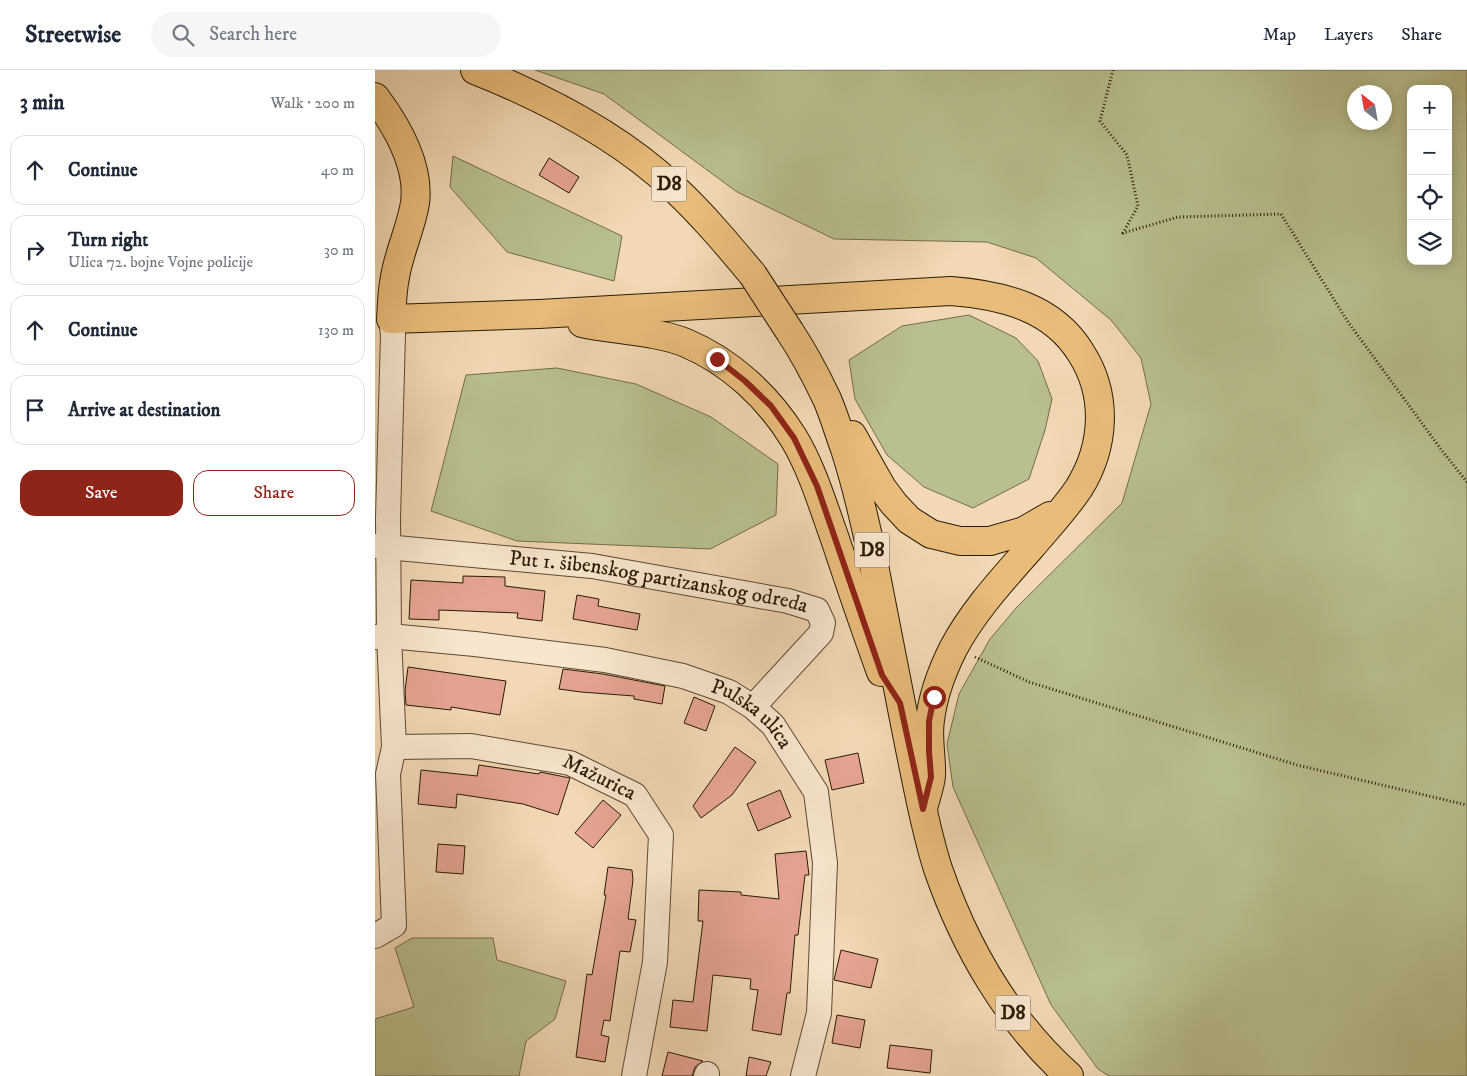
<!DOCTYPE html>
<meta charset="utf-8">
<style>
:root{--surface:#fff;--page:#f6f6f7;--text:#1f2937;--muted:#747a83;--line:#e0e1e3;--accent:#8f2418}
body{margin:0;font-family:"IM FELL DW Pica",serif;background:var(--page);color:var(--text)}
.controls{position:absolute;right:15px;top:15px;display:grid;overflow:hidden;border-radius:10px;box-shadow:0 2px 12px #0003}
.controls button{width:45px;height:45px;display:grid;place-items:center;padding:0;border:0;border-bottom:1px solid var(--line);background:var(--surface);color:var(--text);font:25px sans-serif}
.compass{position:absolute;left:972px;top:15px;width:45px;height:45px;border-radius:50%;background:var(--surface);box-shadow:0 2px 12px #0003;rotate:329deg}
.stop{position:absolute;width:15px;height:15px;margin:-11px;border:4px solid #8f2418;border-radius:50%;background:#fff}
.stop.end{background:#8f2418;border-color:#fff;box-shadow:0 1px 5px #0008}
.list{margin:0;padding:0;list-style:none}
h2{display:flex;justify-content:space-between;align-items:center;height:65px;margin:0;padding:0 20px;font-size:21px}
h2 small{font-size:16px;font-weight:400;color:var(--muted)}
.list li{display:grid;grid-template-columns:32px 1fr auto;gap:15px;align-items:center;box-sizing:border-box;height:70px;margin:0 10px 10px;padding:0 10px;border:1px solid var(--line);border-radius:15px}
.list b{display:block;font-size:19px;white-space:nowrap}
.list p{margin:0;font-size:16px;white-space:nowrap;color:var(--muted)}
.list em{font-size:16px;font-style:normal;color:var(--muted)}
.actions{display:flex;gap:10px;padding:15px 20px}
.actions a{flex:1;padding:11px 0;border:1px solid var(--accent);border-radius:15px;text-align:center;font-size:18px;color:var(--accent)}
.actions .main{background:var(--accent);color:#fff}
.icon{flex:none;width:28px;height:28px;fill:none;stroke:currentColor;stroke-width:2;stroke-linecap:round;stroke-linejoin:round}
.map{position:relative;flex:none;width:1092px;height:1006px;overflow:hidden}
header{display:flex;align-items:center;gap:30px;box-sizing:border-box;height:70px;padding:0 25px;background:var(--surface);border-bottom:1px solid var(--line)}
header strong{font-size:24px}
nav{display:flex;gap:28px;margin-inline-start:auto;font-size:18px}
.search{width:350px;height:45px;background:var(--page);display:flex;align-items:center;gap:12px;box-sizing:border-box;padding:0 18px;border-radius:28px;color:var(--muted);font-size:19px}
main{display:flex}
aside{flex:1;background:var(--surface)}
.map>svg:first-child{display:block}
.green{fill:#b9bf8e;stroke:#726d4a;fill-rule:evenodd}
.building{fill:#e5a492;stroke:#2a1b05}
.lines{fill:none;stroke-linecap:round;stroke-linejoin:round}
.street-casing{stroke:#5c4a31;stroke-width:26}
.primary-casing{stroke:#2a1b05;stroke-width:30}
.path{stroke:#2a1b05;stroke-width:3;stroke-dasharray:1 2.5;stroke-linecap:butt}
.street{stroke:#f7e6ce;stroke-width:24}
.primary{stroke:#e9bc7a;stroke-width:28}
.primary-bridge-casing{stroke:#2a1b05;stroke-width:30;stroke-linecap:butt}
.primary-bridge{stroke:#e9bc7a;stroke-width:28}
.route{stroke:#8f2418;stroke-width:6}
.labels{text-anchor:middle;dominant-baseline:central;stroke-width:4;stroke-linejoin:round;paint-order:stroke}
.shield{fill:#f7e6ce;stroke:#685841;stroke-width:1}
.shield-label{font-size:20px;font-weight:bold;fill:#2a1b05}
.street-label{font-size:21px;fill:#2a1b05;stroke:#f7e6ce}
</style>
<header>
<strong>Streetwise</strong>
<div class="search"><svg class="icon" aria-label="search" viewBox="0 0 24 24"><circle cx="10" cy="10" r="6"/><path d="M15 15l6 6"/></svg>Search here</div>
<nav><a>Map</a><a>Layers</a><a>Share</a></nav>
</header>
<main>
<aside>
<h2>3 min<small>Walk · 200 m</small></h2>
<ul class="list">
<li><svg class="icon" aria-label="ahead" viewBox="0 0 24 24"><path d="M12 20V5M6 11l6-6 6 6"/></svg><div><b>Continue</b></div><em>40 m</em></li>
<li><svg class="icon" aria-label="right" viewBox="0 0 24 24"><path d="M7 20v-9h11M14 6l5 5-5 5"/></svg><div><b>Turn right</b><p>Ulica 72. bojne Vojne policije</p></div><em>30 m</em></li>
<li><svg class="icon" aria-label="ahead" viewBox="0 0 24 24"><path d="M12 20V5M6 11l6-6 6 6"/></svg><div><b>Continue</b></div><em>130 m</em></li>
<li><svg class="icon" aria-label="arrive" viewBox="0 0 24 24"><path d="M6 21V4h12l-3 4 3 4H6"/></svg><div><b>Arrive at destination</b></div></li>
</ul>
<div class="actions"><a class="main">Save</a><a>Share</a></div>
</aside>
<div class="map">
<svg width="1092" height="1006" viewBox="0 0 1092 1006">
<rect width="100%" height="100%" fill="#f2d8b4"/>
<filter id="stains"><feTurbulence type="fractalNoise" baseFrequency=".004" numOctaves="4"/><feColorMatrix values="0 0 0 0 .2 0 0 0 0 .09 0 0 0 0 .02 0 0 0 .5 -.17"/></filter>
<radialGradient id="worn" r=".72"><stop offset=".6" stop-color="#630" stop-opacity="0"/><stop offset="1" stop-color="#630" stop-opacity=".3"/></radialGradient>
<g class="green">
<path d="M160 0H1092V1006H734L723 999 676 935 578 717 572 674 584 624 615 569 641 538 747 433 776 334 766 288 736 250 661 188 612 172 459 169 362 122 229 24ZM1036 19H1073V191H1036ZM979 22H1009V52H979Z"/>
<path d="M78 86 247 166 239 211 132 182 75 117Z"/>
<path d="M594 245 641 268 663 291 677 329 670 360 654 409 598 438 549 417 512 385 480 329 474 290 527 256Z"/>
<path d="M182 298 261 314 336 347 403 394 401 445 335 479 142 471 56 441 91 305Z"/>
<path d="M37 868H118L122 890 191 911 180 949 151 971 144 1006H0V949L39 937 20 878Z"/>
</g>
<g class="building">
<path d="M174 88 204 107 194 123 164 105Z"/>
<path d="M88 506 130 507V516L170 521 167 551 142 548 143 543 64 540V550L34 549 36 510 88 513Z"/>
<path d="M202 525 224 529 223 536 265 544 262 560 198 549Z"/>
<path d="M33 597 131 611 125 645 76 637V640L31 635 30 621Z"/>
<path d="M188 599 228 604 290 616 287 634 259 629V626L206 622 184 619Z"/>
<path d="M319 627 340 636 331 661 309 653Z"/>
<path d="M360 677 381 692 357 725 326 748 318 736Z"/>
<path d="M483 683 489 713 457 720 450 690Z"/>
<path d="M104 695 164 704 165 702 195 708 183 745 148 734 82 724 81 738 43 734 46 700 102 706Z"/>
<path d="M405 720 416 747 383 761 372 734Z"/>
<path d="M228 730 246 745 218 778 200 763Z"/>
<path d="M63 774 90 776 88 804 61 802Z"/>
<path d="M431 781 434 805H430L423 865H420L415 923H412L406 965 377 960 383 920 375 919 376 909 338 905 332 961 295 957 298 930 318 932 328 851H323L324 820 366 822V825L404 829 400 784Z"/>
<path d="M233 797 257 800 258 810 253 849 261 850 255 882 245 881 235 951 229 950 226 965 234 967 230 992 201 987 212 904 217 905 231 825H229Z"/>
<path d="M466 880 503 889 496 918 459 910Z"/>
<path d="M462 945 490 950 485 978 457 973Z"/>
<path d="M515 975 557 980 555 1003 512 998Z"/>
<path d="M293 982 328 991 320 997 317 1006H287Z"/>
<path d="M374 987 396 992 391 1006H371Z"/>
</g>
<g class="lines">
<g class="street-casing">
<g id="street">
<path id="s1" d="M0 476 217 496 413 531 442 540 448 553 446 563 378 637"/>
<path id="s2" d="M0 567 14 566 100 574 230 590 308 606 354 622 378 637 398 655 441 722 450 793 444 943 428 1006"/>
<path id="s3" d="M19 677 96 676 195 693 260 725 286 765 280 892 259 1006"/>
<path d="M0 866 19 855 13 704 19 677 14 566 13 448 18 264 16 249"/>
<path d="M331 1006 332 1004"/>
</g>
</g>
<g class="primary-casing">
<g id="primary">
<path d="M100 0C170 28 244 66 299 118 328 145 353 175 378 205"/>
<path d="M0 27C21 55 45 95 40 133 36 158 24 182 20 207 17 221 17 235 16 249L164 244 576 221C627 225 678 237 706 283 733 325 730 376 704 418 690 439 672 458 656 477 628 509 598 541 578 579 567 601 558 625 555 650 552 669 557 688 556 706 555 717 550 729 548 739"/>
<path d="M207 253C239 260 282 261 311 273 356 292 393 327 418 367 437 398 448 436 460 469 475 514 490 558 506 602"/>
<path d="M415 262C429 283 441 306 452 329 459 345 464 363 470 379 485 426 495 473 504 521 515 576 525 630 536 684 544 723 551 762 563 799 590 877 633 951 694 1006"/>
<path d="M477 365 507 418 519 434 534 450 556 464 585 471H615L649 461 675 446"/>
</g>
</g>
<g class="path">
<path d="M738 0 725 51 752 85 763 136 748 163 803 147 906 144 973 252 1068 382 1092 412"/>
<path d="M600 587 654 612 922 695 1092 735"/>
</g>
<use href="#street" class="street"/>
<use href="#primary" class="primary"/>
<g class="primary-bridge-casing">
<path id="primary-bridge" d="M378 205 415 262"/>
</g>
<use href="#primary-bridge" class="primary-bridge"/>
</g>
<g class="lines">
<path class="route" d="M342 289 370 311 396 336 419 368 442 416 507 605 525 633 548 739 556 707 554 681V651L559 627"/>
</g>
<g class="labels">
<g class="shield">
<rect x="276.5" y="96.5" width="35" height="35" rx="4"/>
<rect x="479.5" y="462.5" width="35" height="35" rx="4"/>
<rect x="620.5" y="925.5" width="35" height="35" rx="4"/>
</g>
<g class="shield-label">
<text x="294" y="114">D8</text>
<text x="497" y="480">D8</text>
<text x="638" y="943">D8</text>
</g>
<g class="street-label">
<text stroke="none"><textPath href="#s1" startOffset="286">Put 1. šibenskog partizanskog odreda</textPath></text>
<text stroke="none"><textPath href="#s2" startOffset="391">Pulska ulica</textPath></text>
<text stroke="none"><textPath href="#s3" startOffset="210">Mažurica</textPath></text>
</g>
</g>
<rect width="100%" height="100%" filter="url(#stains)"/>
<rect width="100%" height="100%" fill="url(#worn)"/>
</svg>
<div class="controls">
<button>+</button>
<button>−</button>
<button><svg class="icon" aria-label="locate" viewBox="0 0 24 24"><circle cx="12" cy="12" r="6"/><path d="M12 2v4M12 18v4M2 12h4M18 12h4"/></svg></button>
<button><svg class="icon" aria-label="layers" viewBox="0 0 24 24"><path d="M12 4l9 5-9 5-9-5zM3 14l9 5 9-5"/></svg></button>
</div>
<svg class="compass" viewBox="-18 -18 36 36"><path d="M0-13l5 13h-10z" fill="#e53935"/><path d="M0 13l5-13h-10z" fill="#747a83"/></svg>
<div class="stop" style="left:559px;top:627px"></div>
<div class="stop end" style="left:342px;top:289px"></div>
</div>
</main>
